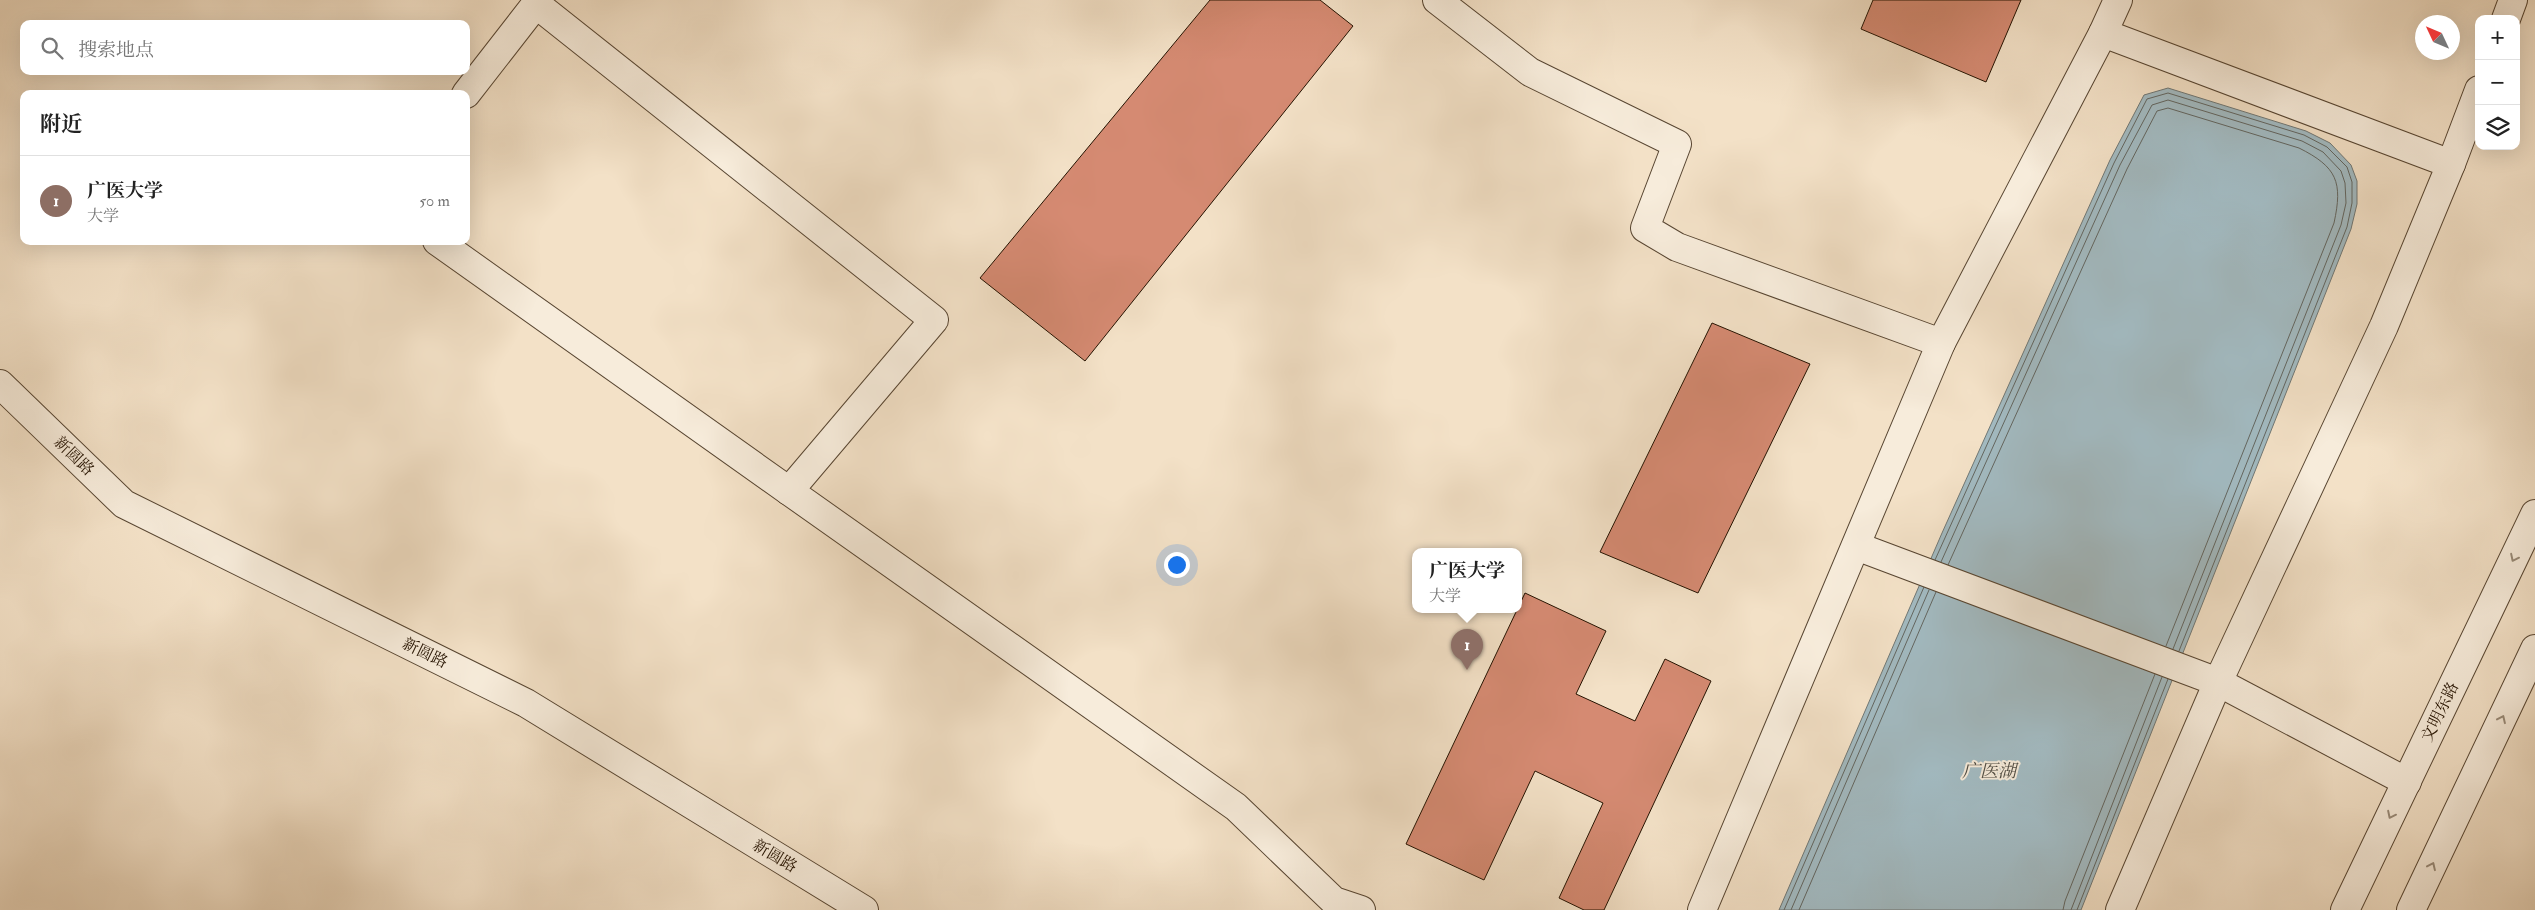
<!DOCTYPE html>
<html lang="zh">
<meta charset="utf-8">
<style>
:root{--surface:#fff;--page:#f6f6f6;--text:#222;--muted:#767676;--line:#e0e0e0;--accent:#b45309}
body{margin:0;font-family:"IM FELL Double Pica","Noto Serif SC",serif;background:var(--page);color:var(--text)}
.controls{position:absolute;right:15px;top:15px;display:grid;overflow:hidden;border-radius:10px;box-shadow:0 5px 20px #0002}
.controls button{width:45px;height:45px;display:grid;place-items:center;padding:0;border:0;border-bottom:1px solid var(--line);background:var(--surface);color:var(--text);font:25px sans-serif}
.compass{position:absolute;left:2415px;top:15px;width:45px;height:45px;border-radius:50%;background:var(--surface);box-shadow:0 5px 20px #0002;rotate:314deg}
.you{position:absolute;left:1176px;top:564px;width:18px;height:18px;margin:-12px;border:4px solid #fff;border-radius:50%;background:#1a73e8;box-shadow:0 0 0 8px #1a73e833}
.badge{display:grid;place-items:center;width:32px;height:32px;border-radius:50%;background:var(--accent);color:#fff;font-size:16px;font-weight:700}
.pin{position:absolute;translate:-50% -41px;filter:drop-shadow(0 1px 2px #0008)}
.pin::after{content:'';position:absolute;top:26px;width:18px;height:15px;background:inherit;clip-path:polygon(0 0,100% 0,50% 100%)}
.popup{position:absolute;left:1412px;top:548px;width:110px;height:65px;box-sizing:border-box;display:grid;place-content:center;border-radius:10px;background:var(--surface);filter:drop-shadow(0 1px 4px #0005);font-size:16px;white-space:nowrap;color:var(--muted)}
.popup b{font-size:19px;color:var(--text)}
.popup::after{content:'';position:absolute;left:50%;top:100%;margin-left:-10px;border:10px solid transparent;border-top-color:var(--surface)}
.list{margin:0;padding:0;list-style:none}
h2{display:flex;justify-content:space-between;align-items:center;height:65px;margin:0;padding:0 20px;font-size:21px}
h2 small{font-size:16px;font-weight:400;color:var(--muted)}
.list li{display:grid;grid-template-columns:32px 1fr auto;gap:15px;align-items:center;box-sizing:border-box;height:90px;padding:0 20px;border-top:1px solid var(--line)}
.list b{display:block;font-size:19px;white-space:nowrap}
.list p{margin:0;font-size:16px;white-space:nowrap;color:var(--muted)}
.list em{font-size:16px;font-style:normal;color:var(--muted)}
.icon{flex:none;width:28px;height:28px;fill:none;stroke:currentColor;stroke-width:2;stroke-linecap:round;stroke-linejoin:round}
.map{position:relative;flex:none;width:2535px;height:910px;overflow:hidden}
.search{position:absolute;background:var(--surface);box-shadow:0 5px 20px #0002;left:20px;top:20px;width:450px;height:55px;display:flex;align-items:center;gap:12px;box-sizing:border-box;padding:0 18px;border-radius:10px;color:var(--muted);font-size:19px}
.panel{position:absolute;background:var(--surface);box-shadow:0 5px 20px #0002;left:20px;top:90px;width:450px;height:155px;border-radius:10px}
.map>svg:first-child{display:block}
.water{fill:#a2bac1;stroke:#707774}
.lines{fill:none;stroke-linecap:round;stroke-linejoin:round}
.shore{stroke:#636660;stroke-width:1}
.building{fill:#d58a72;stroke:#241200}
.minor-casing{stroke:#584632;stroke-width:30}
.tertiary-casing{stroke:#584632;stroke-width:30}
.minor{stroke:#f7ecdb;stroke-width:28}
.tertiary{stroke:#f7ecdb;stroke-width:28}
.oneway{stroke:#988a78}
.labels{text-anchor:middle;dominant-baseline:central;stroke-width:4;stroke-linejoin:round;paint-order:stroke}
.street-label{font-size:16px;fill:#241200;stroke:#f7ecdb}
.water-label{font-size:18px;font-style:italic;fill:#504d44;stroke:#f7ecdb}
</style>
<div class="map">
<svg width="2535" height="910" viewBox="0 0 2535 910">
<rect width="100%" height="100%" fill="#f3e1c7"/>
<filter id="stains"><feTurbulence type="fractalNoise" baseFrequency=".004" numOctaves="4"/><feColorMatrix values="0 0 0 0 .2 0 0 0 0 .09 0 0 0 0 .02 0 0 0 .5 -.17"/></filter>
<radialGradient id="worn" r=".72"><stop offset=".6" stop-color="#630" stop-opacity="0"/><stop offset="1" stop-color="#630" stop-opacity=".3"/></radialGradient>
<path class="water" d="M2168 88 2306 131 2330 143 2351 165 2357 181V204L2351 229 2081 910H1779L1942 533 2110 160 2144 95Z"/>
<g class="lines">
<g class="shore">
<path d="M1935 560 2114 163 2147 99 2168 93 2304 135 2327 147 2347 167 2352 182V203L2347 227 2179 651"/>
<path d="M1941 562 2120 165 2152 105 2168 100 2302 141 2323 152 2341 171 2345 183 2346 203 2341 225 2173 649"/>
<path d="M1948 565 2127 169 2157 111 2168 108 2299 148C2337 167 2343 182 2334 223L2166 646"/>
<path d="M1784 910 1924 587"/>
<path d="M1791 910 1929 590"/>
<path d="M1799 910 1936 592"/>
<path d="M2063 910 2065 901 2155 674"/>
<path d="M2071 910 2162 677"/>
<path d="M2077 910 2168 679"/>
</g>
</g>
<g class="building">
<path d="M1210 0H1320L1353 26 1085 361 980 278Z"/>
<path d="M1873 0H2021L1986 82 1861 29Z"/>
<path d="M1712 323 1810 364 1698 593 1600 552Z"/>
<path d="M1525 593 1606 631 1576 694 1635 721 1665 659 1711 681 1604 910H1584L1559 898 1603 803 1535 771 1484 880 1406 844Z"/>
</g>
<g class="lines">
<g class="minor-casing">
<g id="minor">
<path d="M536 0V4L934 320 789 491 1236 807 1334 901 1361 910"/>
<path d="M1437 0 1530 72 1677 144 1645 228 1677 247 1941 343 2103 33 2451 164 2384 326 2218 682 2407 782"/>
<path d="M2506 19 2513 0"/>
<path d="M2103 33 2118 0"/>
<path d="M466 94 536 4"/>
<path d="M2451 164 2479 90"/>
<path d="M437 241 789 491"/>
<path d="M0 384 124 504 526 703 864 910"/>
<path d="M1856 546 2218 682 2120 910"/>
<path d="M1702 910 1941 343"/>
</g>
</g>
<g class="tertiary-casing">
<g id="tertiary">
<path d="M2345 910 2535 514"/>
<path d="M2411 910 2535 649"/>
</g>
</g>
<use href="#minor" class="minor"/>
<use href="#tertiary" class="tertiary"/>
</g>
<defs><path id="oneway-chevron" d="M-2-3.5L2.5 0L-2 3.5" fill="none" stroke-width="1.6" stroke-linecap="round" stroke-linejoin="round" transform="scale(1.25)"/></defs>
<g class="oneway">
<use href="#oneway-chevron" transform="translate(2514 558) rotate(116)"/>
<use href="#oneway-chevron" transform="translate(2502 719) rotate(-65)"/>
<use href="#oneway-chevron" transform="translate(2391 815) rotate(116)"/>
<use href="#oneway-chevron" transform="translate(2432 866) rotate(-65)"/>
</g>
<g class="labels">
<g class="street-label">
<text transform="translate(74 456) rotate(44)">新圆路</text>
<text transform="translate(425 653) rotate(26)">新圆路</text>
<text transform="translate(2440 712) rotate(-64)">文明东路</text>
<text transform="translate(775 856) rotate(31)">新圆路</text>
</g>
<g class="water-label">
<text x="1989" y="771">广医湖</text>
</g>
</g>
<rect width="100%" height="100%" filter="url(#stains)"/>
<rect width="100%" height="100%" fill="url(#worn)"/>
</svg>
<div class="controls">
<button>+</button>
<button>−</button>
<button><svg class="icon" aria-label="layers" viewBox="0 0 24 24"><path d="M12 4l9 5-9 5-9-5zM3 14l9 5 9-5"/></svg></button>
</div>
<svg class="compass" viewBox="-18 -18 36 36"><path d="M0-13l5 13h-10z" fill="#e53935"/><path d="M0 13l5-13h-10z" fill="#767676"/></svg>
<div class="you"></div>
<div class="pin badge" style="left:1467px;top:670px;background:#8d6e63">1</div>
<div class="popup"><b>广医大学</b>大学</div>
<div class="search"><svg class="icon" aria-label="search" viewBox="0 0 24 24"><circle cx="10" cy="10" r="6"/><path d="M15 15l6 6"/></svg>搜索地点</div>
<section class="panel">
<h2>附近<small></small></h2>
<ul class="list">
<li><span class="badge" style="background:#8d6e63">1</span><div><b>广医大学</b><p>大学</p></div><em>50 m</em></li>
</ul>
</section>
</div>
